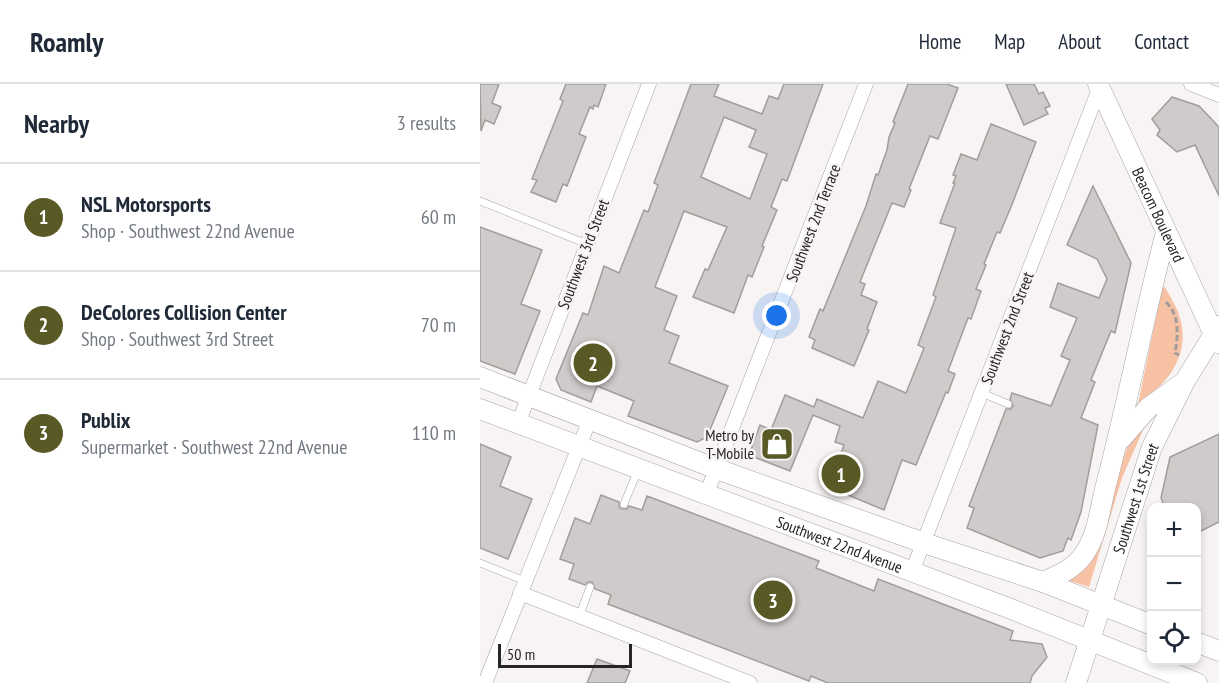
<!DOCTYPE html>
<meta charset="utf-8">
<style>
:root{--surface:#fff;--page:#f6f6f7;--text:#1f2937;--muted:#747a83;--line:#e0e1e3;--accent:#595926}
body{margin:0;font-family:"PT Sans Narrow",sans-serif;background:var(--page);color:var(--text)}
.controls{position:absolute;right:18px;bottom:18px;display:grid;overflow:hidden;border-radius:12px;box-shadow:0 3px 9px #0003}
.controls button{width:54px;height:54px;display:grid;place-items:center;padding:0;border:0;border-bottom:2px solid var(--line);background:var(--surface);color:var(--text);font:30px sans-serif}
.scale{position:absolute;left:18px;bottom:15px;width:134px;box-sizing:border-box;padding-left:6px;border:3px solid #262525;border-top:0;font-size:16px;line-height:21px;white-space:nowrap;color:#262525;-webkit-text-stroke:4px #f8f4f4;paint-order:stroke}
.you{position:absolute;left:297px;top:232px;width:21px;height:21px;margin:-15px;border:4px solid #fff;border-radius:50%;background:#1a73e8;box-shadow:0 0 0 9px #1a73e833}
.badge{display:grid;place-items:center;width:39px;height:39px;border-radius:50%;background:var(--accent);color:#fff;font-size:20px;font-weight:700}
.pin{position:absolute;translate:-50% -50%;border:3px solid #fff;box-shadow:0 2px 6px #0006}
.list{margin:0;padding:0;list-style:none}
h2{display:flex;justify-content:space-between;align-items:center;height:78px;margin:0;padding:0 24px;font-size:26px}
h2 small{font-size:20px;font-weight:400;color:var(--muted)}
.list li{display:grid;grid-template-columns:39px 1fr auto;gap:18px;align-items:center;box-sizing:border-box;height:108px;padding:0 24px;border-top:2px solid var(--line)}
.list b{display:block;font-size:22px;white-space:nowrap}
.list p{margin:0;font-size:20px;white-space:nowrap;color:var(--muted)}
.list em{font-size:20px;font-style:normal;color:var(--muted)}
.icon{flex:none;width:33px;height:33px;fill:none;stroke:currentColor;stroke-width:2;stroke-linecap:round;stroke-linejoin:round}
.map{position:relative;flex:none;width:739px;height:599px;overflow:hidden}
header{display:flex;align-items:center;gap:36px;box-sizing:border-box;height:84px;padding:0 30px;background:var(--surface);border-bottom:2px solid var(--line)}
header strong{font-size:28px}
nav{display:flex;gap:33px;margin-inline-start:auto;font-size:21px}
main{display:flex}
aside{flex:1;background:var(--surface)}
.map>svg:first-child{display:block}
.green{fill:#f7c1a4}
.building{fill:#cfcbca;stroke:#a19d9c;stroke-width:1.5;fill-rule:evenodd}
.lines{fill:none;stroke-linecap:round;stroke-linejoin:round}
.lane-casing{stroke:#a7a4a4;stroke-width:8}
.street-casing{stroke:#a7a4a4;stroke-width:15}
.secondary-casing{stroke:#a7a4a4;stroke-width:21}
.path{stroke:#a09d9d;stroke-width:3;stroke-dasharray:6 3;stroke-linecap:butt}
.lane{stroke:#fff;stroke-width:7}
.street{stroke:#fff;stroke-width:14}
.secondary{stroke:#fff;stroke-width:20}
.labels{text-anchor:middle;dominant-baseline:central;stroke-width:5;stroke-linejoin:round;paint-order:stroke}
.street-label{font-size:16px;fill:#262525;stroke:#f8f4f4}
.poi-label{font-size:16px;fill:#262525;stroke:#f8f4f4;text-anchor:end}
</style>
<header>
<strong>Roamly</strong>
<nav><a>Home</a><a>Map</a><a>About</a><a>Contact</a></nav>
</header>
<main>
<aside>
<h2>Nearby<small>3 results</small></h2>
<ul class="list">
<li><span class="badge">1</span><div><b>NSL Motorsports</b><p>Shop · Southwest 22nd Avenue</p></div><em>60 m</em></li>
<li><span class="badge">2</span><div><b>DeColores Collision Center</b><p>Shop · Southwest 3rd Street</p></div><em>70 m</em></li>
<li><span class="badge">3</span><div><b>Publix</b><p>Supermarket · Southwest 22nd Avenue</p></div><em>110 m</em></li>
</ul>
</aside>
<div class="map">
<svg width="739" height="599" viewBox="0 0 739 599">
<rect width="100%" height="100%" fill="#f8f4f4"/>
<g class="green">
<path d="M685 203C689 211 695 220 698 228 713 267 690 299 658 320L682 204Z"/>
<path d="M666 339 642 394 609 503 587 496 633 404 648 361Z"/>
</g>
<g class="building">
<path d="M0 0H19L12 19 21 23 14 40 5 36 1 47Z"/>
<path d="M86 0H126L118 23 114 21 113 25 110 23 99 50 106 53 87 102 83 100 76 118 51 108 57 96 52 95 83 17 80 15Z"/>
<path d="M211 0H239L234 12 282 30 289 12 298 15 304 0H343L307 97 302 95 291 123 297 126 282 162 284 163 272 193 268 191 254 229 213 213 225 185 228 186 247 143 204 127 175 203 197 212 184 246 199 252 189 279 248 302 227 353 217 358 148 332 154 317 117 302 111 318 81 306 76 295 103 229 108 231 124 182 139 189 164 126 168 128 178 101 174 99ZM244 33 276 46 269 63 287 70 270 115 221 93Z"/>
<path d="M428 0H467L478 4 458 55 450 52 429 105 431 106 424 123 412 119 380 198 385 200 381 211 397 218 387 245 389 246 374 282 332 264 335 256 329 253 340 225 343 227 386 122 396 90 398 91 407 66 409 53 415 39 413 38Z"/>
<path d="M526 0H554L559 10 563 8 570 22 565 24 568 30 544 41Z"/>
<path d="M692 13 719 22 739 43V112L715 61 697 68 677 51 680 46 672 35Z"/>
<path d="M511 40 556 58 531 123 520 149 517 148 504 180 506 181 496 205 501 207 491 235 488 234 468 287 475 290 468 309 466 308 436 381 422 376 404 426 349 403 364 361 355 358 360 342 333 331 310 387 269 371 280 341 291 346 305 311 334 323 337 315 383 334 398 297 426 309 444 264 438 261 456 213 453 211 476 144 460 139 475 99H473L476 92 473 91 481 70 497 76Z"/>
<path d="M613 102 651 179 635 249 631 247 611 296 615 298 601 334 618 341 601 428 591 456 588 454 583 467 560 474 487 444 494 424 489 422 526 325H531L533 322 530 315 532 309 571 322 590 276 581 272 597 234 570 223 578 199 619 214 627 195 617 175 587 161Z"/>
<path d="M0 143 62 166 41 220 60 227 35 290 0 277Z"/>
<path d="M739 350V438L717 449V423H685L681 414 690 373Z"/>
<path d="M0 360 31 373 20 402 52 415 28 475 0 464Z"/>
<path d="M121 411 139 418V423L142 425H147L149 422 162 426 167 412 339 477 336 484 394 507 398 495 533 547 530 556 562 560 567 573 552 592 550 599H348L331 592 329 597 128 520 131 511 115 505 112 498H108L105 501 89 495 94 480 80 475 95 434 110 440Z"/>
<path d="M117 575 150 587 145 599H107Z"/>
</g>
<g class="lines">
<g class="lane-casing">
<g id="lane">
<path d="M0 117 107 160"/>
<path d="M502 309 528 320"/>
<path d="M144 420 158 386"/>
<path d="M0 479 45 497"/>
<path d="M99 533 110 503"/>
</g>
</g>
<g class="street-casing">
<g id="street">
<path d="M711 0 739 11"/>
<path d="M38 340 169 0"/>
<path d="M226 411 386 0"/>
<path d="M432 488 621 0"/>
<path d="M40 509 270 599"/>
<path d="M5 599 110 335"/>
</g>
</g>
<g class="secondary-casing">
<g id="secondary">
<path id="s1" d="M618 0 738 259"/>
<path d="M0 293 237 385 444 459 563 498 672 541"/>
<path id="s2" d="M0 325 526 523 717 599"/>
<path d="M641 355 668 324 703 299"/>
<path d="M563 498C579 491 594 485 604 470 618 451 620 423 626 401 648 317 664 232 686 148"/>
<path d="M716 558 739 567"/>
<path id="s3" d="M596 599 672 363 705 297 739 242"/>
</g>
</g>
<path class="path" d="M686 218C700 231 698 252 695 269L699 271"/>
<use href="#lane" class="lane"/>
<use href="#street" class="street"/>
<use href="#secondary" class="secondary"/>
</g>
<defs>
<g id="shop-square" transform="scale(1.725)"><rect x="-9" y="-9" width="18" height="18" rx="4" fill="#595926" stroke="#f8f4f4"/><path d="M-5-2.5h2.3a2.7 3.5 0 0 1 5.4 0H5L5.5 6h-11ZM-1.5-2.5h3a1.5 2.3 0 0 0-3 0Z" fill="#fff"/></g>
</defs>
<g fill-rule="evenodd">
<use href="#shop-square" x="297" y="360"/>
</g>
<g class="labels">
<g class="street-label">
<text stroke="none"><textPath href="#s1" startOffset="144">Beacom Boulevard</textPath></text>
<text transform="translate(333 139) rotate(-69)">Southwest 2nd Terrace</text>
<text transform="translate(103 170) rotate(-69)">Southwest 3rd Street</text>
<text transform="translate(527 244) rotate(-69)">Southwest 2nd Street</text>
<text stroke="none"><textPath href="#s3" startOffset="194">Southwest 1st Street</textPath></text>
<text stroke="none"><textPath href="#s2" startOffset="384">Southwest 22nd Avenue</textPath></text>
</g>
<g class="poi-label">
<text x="274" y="351">Metro by<tspan x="274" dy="18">T-Mobile</tspan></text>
</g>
</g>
</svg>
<div class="controls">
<button>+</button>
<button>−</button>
<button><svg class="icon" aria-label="locate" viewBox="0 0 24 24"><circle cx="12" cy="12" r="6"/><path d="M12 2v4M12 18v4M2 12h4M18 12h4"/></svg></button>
</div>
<div class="scale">50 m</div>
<div class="you"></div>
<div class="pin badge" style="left:361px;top:390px">1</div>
<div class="pin badge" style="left:113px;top:279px">2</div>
<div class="pin badge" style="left:293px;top:516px">3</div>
</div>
</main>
